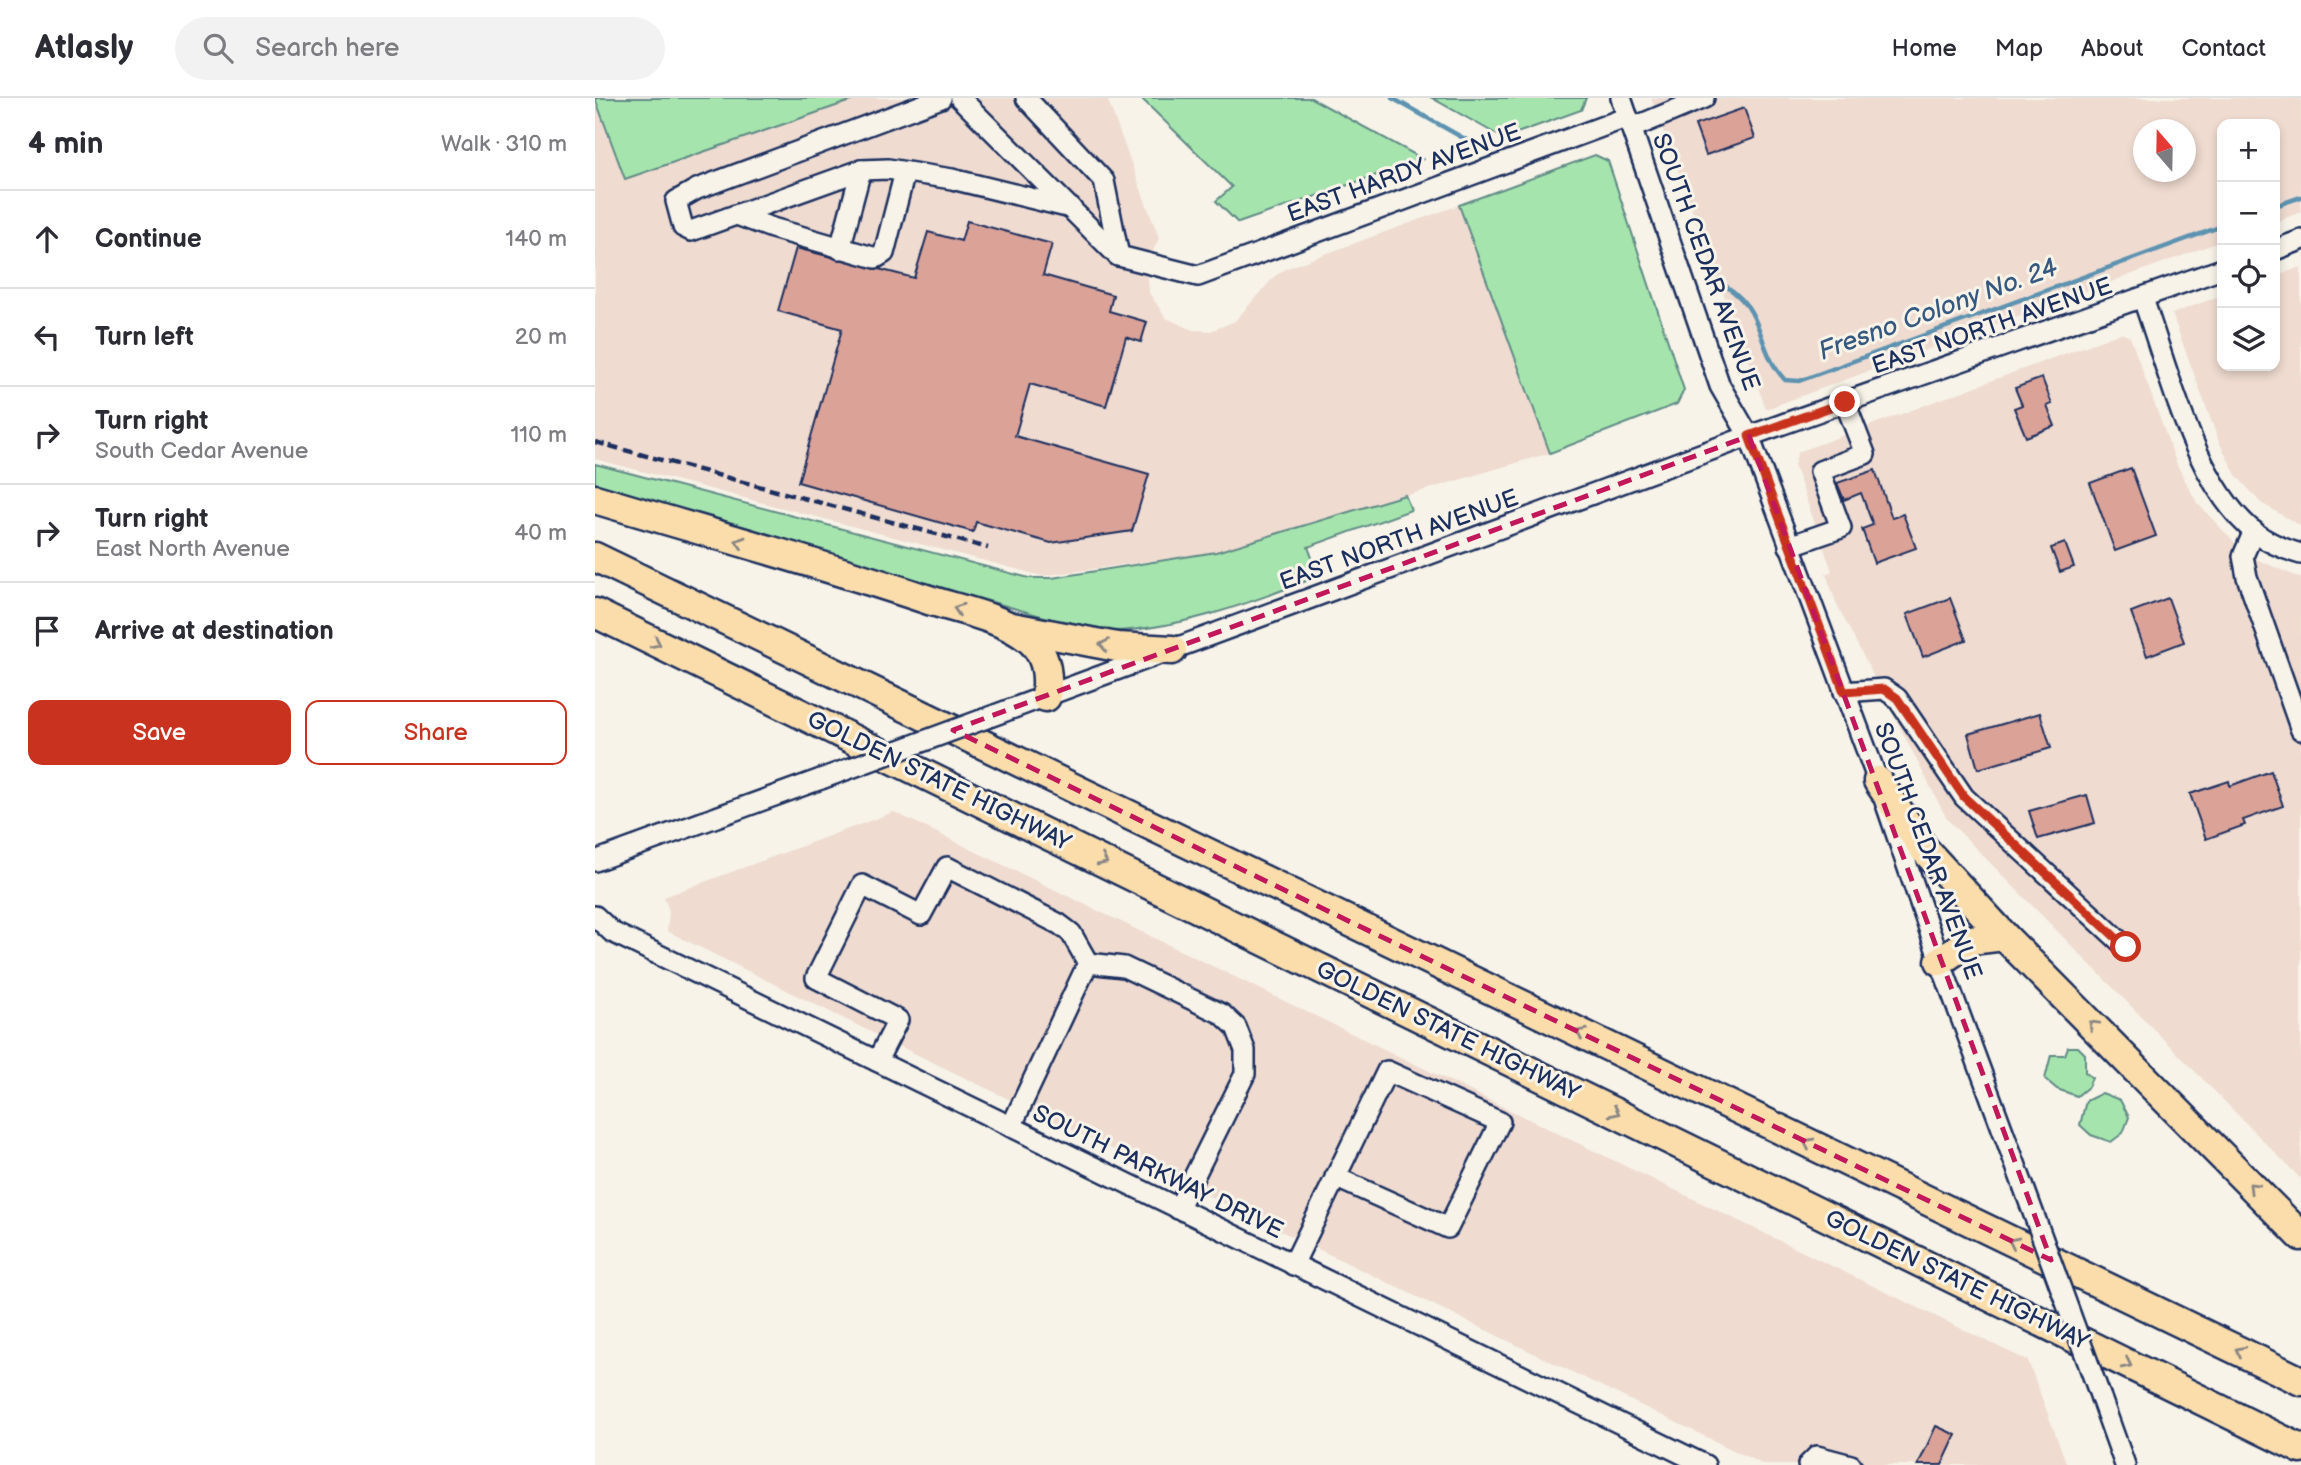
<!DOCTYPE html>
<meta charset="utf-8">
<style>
:root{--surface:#fff;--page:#f2f2f3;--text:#2b2b33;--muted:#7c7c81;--line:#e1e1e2;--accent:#c8321e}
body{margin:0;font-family:"Balsamiq Sans",sans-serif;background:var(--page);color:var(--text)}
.controls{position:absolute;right:21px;top:21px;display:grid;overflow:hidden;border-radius:14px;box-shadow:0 4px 10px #0003}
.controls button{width:63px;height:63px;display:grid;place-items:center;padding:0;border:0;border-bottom:2px solid var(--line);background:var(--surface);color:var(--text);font:35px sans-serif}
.compass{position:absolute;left:1538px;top:21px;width:63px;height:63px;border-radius:50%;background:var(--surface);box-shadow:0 4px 10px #0003;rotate:340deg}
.stop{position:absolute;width:21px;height:21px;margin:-16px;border:5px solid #c8321e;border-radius:50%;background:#fff}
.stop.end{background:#c8321e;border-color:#fff;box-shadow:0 2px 7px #0008}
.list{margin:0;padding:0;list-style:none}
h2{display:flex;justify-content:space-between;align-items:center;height:91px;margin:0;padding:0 28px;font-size:30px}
h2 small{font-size:23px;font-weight:400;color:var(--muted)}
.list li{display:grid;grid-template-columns:46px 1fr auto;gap:21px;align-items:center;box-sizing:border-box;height:98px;padding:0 28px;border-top:2px solid var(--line)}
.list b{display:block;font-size:26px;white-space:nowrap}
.list p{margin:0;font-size:23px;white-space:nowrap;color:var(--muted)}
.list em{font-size:23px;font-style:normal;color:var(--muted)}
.actions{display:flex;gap:14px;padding:21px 28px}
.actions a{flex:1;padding:16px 0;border:2px solid var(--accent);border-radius:14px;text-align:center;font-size:24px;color:var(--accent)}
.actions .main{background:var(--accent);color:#fff}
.icon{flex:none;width:38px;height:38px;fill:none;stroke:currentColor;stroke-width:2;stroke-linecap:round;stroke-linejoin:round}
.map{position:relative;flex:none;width:1706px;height:1367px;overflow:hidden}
header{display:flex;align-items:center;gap:42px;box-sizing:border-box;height:98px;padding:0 35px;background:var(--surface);border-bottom:2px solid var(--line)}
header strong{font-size:33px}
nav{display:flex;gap:38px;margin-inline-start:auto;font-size:24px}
.search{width:490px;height:63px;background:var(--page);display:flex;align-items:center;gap:18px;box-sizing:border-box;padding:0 24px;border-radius:38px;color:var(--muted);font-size:26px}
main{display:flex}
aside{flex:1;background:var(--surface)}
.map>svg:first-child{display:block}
.built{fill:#efdbd0;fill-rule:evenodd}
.green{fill:#a5e5ad;stroke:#608a86;stroke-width:2}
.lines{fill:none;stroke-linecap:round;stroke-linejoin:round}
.stream{stroke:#5d93b1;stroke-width:4.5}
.building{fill:#dba298;stroke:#1b2f5e;stroke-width:2}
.minor-casing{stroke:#1b2f5e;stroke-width:24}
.highway-casing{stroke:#1b2f5e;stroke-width:33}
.minor{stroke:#f7f3e8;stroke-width:19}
.highway{stroke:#faddab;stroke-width:28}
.rail{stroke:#1b2f5e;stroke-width:4.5;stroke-dasharray:10 5;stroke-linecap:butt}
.minor-bridge-casing{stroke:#1b2f5e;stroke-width:24;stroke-linecap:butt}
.minor-bridge{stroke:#f7f3e8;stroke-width:19}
.oneway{stroke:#8a8684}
.route{stroke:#c8321e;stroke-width:9}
.marked{fill:none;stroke:#c2185b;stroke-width:5;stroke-dasharray:14 9;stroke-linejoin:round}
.labels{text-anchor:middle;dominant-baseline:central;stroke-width:6;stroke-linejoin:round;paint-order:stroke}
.street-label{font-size:24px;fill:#1b2f5e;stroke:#f7f3e8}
.water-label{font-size:26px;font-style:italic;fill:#365981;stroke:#f7f3e8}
</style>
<header>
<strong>Atlasly</strong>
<div class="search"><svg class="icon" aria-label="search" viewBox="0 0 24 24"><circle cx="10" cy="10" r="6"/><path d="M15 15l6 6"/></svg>Search here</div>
<nav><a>Home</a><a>Map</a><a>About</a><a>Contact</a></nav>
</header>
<main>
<aside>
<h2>4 min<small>Walk · 310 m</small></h2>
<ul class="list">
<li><svg class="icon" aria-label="ahead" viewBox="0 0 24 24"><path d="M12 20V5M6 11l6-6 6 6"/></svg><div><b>Continue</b></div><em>140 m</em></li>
<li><svg class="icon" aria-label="left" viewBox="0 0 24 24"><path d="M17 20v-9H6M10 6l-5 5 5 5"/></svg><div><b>Turn left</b></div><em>20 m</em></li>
<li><svg class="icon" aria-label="right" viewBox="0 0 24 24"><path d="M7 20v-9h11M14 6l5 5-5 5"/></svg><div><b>Turn right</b><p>South Cedar Avenue</p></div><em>110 m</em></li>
<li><svg class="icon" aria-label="right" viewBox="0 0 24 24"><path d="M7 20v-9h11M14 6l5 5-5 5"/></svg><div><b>Turn right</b><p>East North Avenue</p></div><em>40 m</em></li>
<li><svg class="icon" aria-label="arrive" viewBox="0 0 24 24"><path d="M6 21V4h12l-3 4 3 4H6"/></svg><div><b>Arrive at destination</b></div></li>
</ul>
<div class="actions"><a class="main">Save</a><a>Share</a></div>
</aside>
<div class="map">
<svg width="1706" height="1367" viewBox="0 0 1706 1367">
<rect width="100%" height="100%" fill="#f7f3e8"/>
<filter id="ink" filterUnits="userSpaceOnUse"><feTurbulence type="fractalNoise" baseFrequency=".0143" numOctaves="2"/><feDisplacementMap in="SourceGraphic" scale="14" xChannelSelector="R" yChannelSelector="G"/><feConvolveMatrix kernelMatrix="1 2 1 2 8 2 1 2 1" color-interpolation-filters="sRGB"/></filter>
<g filter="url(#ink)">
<g class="built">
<path d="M0 0H512L564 140 552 166 554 195 571 220 598 232 616 233 640 223 680 178 692 170 864 107 955 355 621 454 447 478 0 361Z"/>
<path d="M1056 0H1706V114L1680 124V26H1627V143L1171 311ZM1548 32H1590V74H1548Z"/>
<path d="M1706 169V428L1666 405 1641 377 1624 344 1577 216 1627 197V268H1680V178Z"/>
<path d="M1526 235 1535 239 1582 367 1602 405 1644 449 1665 463 1706 480V1081L1352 721 1242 507 1231 476 1237 473 1199 367 1203 354Z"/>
<path d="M299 714 1433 1263 1472 1367H1169L296 944 72 833 74 813 69 799Z"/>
</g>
<g class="green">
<path d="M0 0H264L30 81Z"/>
<path d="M546 0H716L828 61 643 125 621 103 637 89Z"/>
<path d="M837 0H991L986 12 908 40Z"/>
<path d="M1000 57 1013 63 1089 292 1082 306 955 355 864 107Z"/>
<path d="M0 366 434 480H457L621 454 810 397 816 412 713 449 724 478C656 505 573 536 499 533L0 391Z"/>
<path d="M1473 949H1483L1490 956V974L1497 980 1493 989 1482 998 1462 991 1450 981 1456 957H1470Z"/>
<path d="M1507 995 1525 1002 1534 1019 1528 1035 1516 1044 1496 1037 1485 1027 1491 1003Z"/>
</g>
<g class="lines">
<g class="stream">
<path d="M797 0 877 45"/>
<path d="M1680 108 1706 99"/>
<path d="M1119 181C1175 210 1157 246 1190 282L1204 283 1627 128"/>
</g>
</g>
<g class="building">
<path d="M1149 10 1160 40 1111 57 1100 27Z"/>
<path d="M372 123 457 146 448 177 518 197 514 213 552 224 546 244 531 239 511 308 435 286 420 338 554 376 537 433 456 445 381 424 378 434 203 384 247 231 183 213 201 150 319 180 333 134 366 143Z"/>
<path d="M1447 280 1457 306 1452 308 1460 328 1431 339 1419 310 1427 307 1420 290Z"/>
<path d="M1536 370 1561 438 1520 453 1495 385Z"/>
<path d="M1280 372 1297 420 1308 416 1321 450 1279 465 1267 431 1278 427 1266 395 1249 402 1242 385Z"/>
<path d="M1470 445 1479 469 1465 474 1456 450Z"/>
<path d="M1355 500 1371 542 1328 559 1312 516Z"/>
<path d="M1573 500 1589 544 1552 558 1536 514Z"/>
<path d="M1445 615 1456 650 1383 671 1373 636Z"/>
<path d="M1676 673 1688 708 1648 722 1650 727 1611 741 1595 696 1634 683 1635 688Z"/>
<path d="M1492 697 1500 725 1443 741 1434 713Z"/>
<path d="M1341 1328 1361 1337 1347 1367H1323Z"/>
</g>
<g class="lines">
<g class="minor-casing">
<g id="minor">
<path d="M346 0 102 91 81 103 88 129 96 133 266 72 293 71 357 81 476 110"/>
<path d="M365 0 523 158"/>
<path d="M431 0 509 83 524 158 603 178 1033 19"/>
<path d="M1026 0 1125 288 1154 338 1283 683 1345 863 1428 1087"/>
<path d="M1037 30 1109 0"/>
<path d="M142 117 177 130 281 160 289 155 310 74"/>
<path d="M245 151 266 72"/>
<path d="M1680 152 1706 142"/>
<path d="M1548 201C1574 273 1600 389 1662 436 1674 445 1692 452 1706 456"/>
<path d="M1659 433 1648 458 1652 479 1706 632"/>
<path d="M1194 448 1246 430 1225 373 1270 356 1250 304"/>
<path d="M1249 594 1289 591 1302 600 1369 699 1531 849"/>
<path d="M416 611 1154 338 1627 171"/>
<path d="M0 763 226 681"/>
<path d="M0 818 17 834 1110 1367"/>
<path d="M493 865 529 869 627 916 641 929 650 952V976L583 1111"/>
<path d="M282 963 303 922 221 880 267 787 326 817 352 769 464 826 476 835 493 865 416 1029"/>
<path d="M698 1167 792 973 905 1024 853 1130 740 1079"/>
<path d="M1506 1300 1530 1367"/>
<path d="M1213 1367 1222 1358 1256 1367"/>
</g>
</g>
<g class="highway-casing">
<g id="highway">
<path d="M0 401C110 434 221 464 331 501 364 512 407 519 434 541 452 556 454 578 451 599"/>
<path d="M0 459 1706 1283"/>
<path d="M0 515 1706 1351"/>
<path d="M417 529 522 549 577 552"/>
<path d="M1283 683 1329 751 1409 838 1706 1138"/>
<path d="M1345 863 1376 842 1409 838"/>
</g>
</g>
<use href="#minor" class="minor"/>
<use href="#highway" class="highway"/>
<path class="rail" d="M0 344 393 450"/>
<g class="minor-bridge-casing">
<g id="minor-bridge">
<path d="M226 681 416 611"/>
<path d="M1428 1087 1506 1300"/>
</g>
</g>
<use href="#minor-bridge" class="minor-bridge"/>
</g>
<defs><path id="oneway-chevron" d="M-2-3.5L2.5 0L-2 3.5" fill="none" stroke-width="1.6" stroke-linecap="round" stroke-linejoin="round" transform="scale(1.75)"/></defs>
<g class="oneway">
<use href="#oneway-chevron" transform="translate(145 444) rotate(-163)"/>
<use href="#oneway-chevron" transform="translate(363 511) rotate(-162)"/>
<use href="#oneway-chevron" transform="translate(61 545) rotate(26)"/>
<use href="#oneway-chevron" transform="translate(509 547) rotate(-169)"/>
<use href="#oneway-chevron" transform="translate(508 763) rotate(26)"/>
<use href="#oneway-chevron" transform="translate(1498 927) rotate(-135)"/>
<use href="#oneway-chevron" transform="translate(986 935) rotate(-154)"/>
<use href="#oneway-chevron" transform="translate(1020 1014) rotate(26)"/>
<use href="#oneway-chevron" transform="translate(1213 1045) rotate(-154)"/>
<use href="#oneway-chevron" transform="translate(1658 1089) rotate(-135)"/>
<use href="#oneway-chevron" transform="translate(1418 1144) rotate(-154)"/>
<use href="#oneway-chevron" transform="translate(1645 1253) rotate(-154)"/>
<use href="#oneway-chevron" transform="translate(1532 1266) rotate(26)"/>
</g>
</g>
<g class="lines" filter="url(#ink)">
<path class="route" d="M1250 304 1154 338 1249 594 1289 591 1302 600 1369 699 1531 849"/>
</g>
<path class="marked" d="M1154 338 1456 1162 358 632Z"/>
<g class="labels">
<g class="street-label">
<text transform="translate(809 75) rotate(-20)">EAST HARDY AVENUE</text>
<text transform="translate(1111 164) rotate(70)">SOUTH CEDAR AVENUE</text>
<text transform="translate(1397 228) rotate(-19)">EAST NORTH AVENUE</text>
<text transform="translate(804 442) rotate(-20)">EAST NORTH AVENUE</text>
<text transform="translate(344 683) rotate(26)">GOLDEN STATE HIGHWAY</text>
<text transform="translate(1333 753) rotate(70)">SOUTH CEDAR AVENUE</text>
<text transform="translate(853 933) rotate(26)">GOLDEN STATE HIGHWAY</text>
<text transform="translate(563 1074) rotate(26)">SOUTH PARKWAY DRIVE</text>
<text transform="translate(1362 1182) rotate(26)">GOLDEN STATE HIGHWAY</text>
</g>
<g class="water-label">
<text transform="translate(1343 212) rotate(-20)">Fresno Colony No. 24</text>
</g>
</g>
</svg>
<div class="controls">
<button>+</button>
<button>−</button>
<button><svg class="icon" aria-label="locate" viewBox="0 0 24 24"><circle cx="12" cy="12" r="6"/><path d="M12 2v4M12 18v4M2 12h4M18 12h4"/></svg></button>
<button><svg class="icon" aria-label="layers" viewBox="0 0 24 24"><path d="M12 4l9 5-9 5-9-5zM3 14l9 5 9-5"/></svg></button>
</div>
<svg class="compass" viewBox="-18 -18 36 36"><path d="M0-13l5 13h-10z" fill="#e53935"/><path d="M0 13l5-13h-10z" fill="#7c7c81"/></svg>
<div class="stop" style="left:1531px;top:849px"></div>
<div class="stop end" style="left:1250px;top:304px"></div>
</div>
</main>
